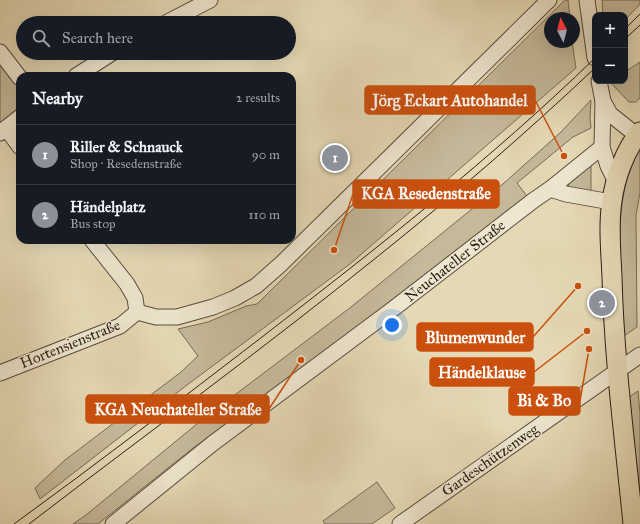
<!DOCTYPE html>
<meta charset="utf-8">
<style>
:root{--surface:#171b24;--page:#242831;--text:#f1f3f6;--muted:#9ea1a6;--line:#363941;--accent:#8c9099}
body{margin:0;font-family:"IM FELL Great Primer",serif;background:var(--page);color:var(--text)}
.controls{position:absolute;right:12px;top:12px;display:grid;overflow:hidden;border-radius:8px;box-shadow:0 4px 16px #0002}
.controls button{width:36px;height:36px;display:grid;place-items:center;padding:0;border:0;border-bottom:1px solid var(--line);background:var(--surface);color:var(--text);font:20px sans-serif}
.compass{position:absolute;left:544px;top:12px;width:36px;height:36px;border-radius:50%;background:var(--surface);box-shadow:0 4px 16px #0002;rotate:353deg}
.you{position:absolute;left:392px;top:325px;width:14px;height:14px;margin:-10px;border:3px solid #fff;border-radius:50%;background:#1a73e8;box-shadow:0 0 0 6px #1a73e833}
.badge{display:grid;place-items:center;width:26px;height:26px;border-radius:50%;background:var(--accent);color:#fff;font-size:13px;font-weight:700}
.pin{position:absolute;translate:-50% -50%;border:2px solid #fff;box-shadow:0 1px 4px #0006}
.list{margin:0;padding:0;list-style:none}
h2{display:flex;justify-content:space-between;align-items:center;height:52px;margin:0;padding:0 16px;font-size:17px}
h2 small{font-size:13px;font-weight:400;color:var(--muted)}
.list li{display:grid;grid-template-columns:26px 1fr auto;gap:12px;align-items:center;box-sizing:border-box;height:60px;padding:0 16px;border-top:1px solid var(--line)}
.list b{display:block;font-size:15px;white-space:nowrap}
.list p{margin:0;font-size:13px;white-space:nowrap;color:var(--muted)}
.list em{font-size:13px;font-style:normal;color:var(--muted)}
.icon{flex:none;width:22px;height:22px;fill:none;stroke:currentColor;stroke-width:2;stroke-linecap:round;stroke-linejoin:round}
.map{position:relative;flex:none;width:640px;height:524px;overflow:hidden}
.search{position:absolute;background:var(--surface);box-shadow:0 4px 16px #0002;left:16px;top:16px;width:280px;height:44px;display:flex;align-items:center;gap:10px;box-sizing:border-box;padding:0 14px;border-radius:22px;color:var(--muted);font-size:15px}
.panel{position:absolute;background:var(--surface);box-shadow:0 4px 16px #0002;left:16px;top:72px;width:280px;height:172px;border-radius:12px}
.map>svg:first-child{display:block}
.green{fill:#c5b99a;stroke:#776b58}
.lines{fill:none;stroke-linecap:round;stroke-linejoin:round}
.minor-casing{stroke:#584c3e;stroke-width:17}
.major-casing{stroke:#291d16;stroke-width:21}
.minor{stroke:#eee6cf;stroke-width:15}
.major{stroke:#e5d9b5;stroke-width:19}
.tram{stroke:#291d16;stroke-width:1}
.labels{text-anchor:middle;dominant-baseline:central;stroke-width:3;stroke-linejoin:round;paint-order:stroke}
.street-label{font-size:15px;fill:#291d16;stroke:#eee6cf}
.leader{fill:none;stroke:#cb500e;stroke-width:1.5}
.callout-dot{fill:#cb500e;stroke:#eee6cf;stroke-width:1.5}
.callout{fill:#cb500e;stroke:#cb500e;stroke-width:1.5}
.callout-label{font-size:16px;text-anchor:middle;font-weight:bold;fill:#fff}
</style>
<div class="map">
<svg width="640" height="524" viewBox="0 0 640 524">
<rect width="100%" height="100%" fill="#e5d9b5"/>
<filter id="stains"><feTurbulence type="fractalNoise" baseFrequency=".005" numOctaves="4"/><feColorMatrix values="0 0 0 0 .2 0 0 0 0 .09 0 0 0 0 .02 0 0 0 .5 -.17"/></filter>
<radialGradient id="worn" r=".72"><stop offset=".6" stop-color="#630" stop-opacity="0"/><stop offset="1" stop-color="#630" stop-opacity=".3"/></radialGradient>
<g class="green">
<path d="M565 0H568L570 18H550V42H572L576 68 350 264 187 385 40 499 35 488 65 460 181 372 198 356 178 329 208 322 246 306 257 304Z"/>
<path d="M602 0H640V4L625 20V15H603Z"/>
<path d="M0 57 20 85 18 110 0 124Z"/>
<path d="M640 62V98L636 102H629L610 82 625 81V72Z"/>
<path d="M591 100 590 119 591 128 573 137 517 183 527 196 341 339 193 448 98 524H73L86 515 203 419 351 307 504 183 560 133Z"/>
<path d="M640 149V193L636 215 637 327 624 336C621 286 612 208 633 163 635 158 637 153 640 149Z"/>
<path d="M591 165V193L569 189 568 182Z"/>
<path d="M638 391 640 414V494L629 397Z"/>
<path d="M377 482 395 508 372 524H325L323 521Z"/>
</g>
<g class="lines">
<g class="minor-casing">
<g id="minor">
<path d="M587 0 595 58"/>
<path d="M166 23 210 0"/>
<path d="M0 52 20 78"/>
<path d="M76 76 112 53"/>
<path d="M599 81 603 101 602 147 608 166 616 182"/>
<path d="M603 101 610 114 640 138"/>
<path d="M6 128 20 147"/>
<path d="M0 133 20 117"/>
<path d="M550 189 566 194 611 202"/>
<path d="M92 240 127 284 135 298 137 312"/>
<path d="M137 312 156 317H177L213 307 235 298 256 286 281 264 549 0"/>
<path d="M0 373 120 326 137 312"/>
<path d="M113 524 212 444 393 309 534 200 550 189 602 147"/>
<path d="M400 524 640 355"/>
</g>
</g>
<g class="major-casing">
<path id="major" d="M633 524C625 442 614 359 612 277 611 252 608 226 612 201 615 178 625 150 640 132"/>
</g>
<use href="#minor" class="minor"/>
<use href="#major" class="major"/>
<g class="tram">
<path d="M625 29 640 14"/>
<path d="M625 39 640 25"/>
<path d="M14 524C98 463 180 400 262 337 377 248 491 159 595 58"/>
<path d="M29 524C145 435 263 349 377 257 452 197 525 134 595 68"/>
</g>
</g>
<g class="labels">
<g class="street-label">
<text transform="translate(455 261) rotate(-38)">Neuchateller Straße</text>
<text transform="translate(70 344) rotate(-22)">Hortensienstraße</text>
<text transform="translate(490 460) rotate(-35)">Gardeschützenweg</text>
</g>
</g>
<path class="leader" d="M564 156L535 100M334 250L353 194M578 286L533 337M587 331L534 372M589 349L580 401M301 360L269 409"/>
<g class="callout-dot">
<circle cx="564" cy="156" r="4"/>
<circle cx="334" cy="250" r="4"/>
<circle cx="578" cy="286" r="4"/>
<circle cx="587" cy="331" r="4"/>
<circle cx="589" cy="349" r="4"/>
<circle cx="301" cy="360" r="4"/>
</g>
<g class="callout">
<rect x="365" y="86" width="170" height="28" rx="4"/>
<rect x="353" y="180" width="146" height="28" rx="4"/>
<rect x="417" y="323" width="116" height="28" rx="4"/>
<rect x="430" y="358" width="104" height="28" rx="4"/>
<rect x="509" y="387" width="71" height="28" rx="4"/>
<rect x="86" y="395" width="183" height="28" rx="4"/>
</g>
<g class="callout-label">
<text x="450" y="106">Jörg Eckart Autohandel</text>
<text x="426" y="199">KGA Resedenstraße</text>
<text x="475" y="343">Blumenwunder</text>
<text x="482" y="378">Händelklause</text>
<text x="544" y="406">Bi &amp; Bo</text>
<text x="178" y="415">KGA Neuchateller Straße</text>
</g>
<rect width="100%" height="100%" filter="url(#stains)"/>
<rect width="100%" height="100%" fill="url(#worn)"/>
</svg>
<div class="controls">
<button>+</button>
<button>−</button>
</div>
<svg class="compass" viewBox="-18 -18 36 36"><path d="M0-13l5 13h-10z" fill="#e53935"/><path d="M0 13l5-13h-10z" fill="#9ea1a6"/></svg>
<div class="you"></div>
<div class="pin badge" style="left:335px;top:158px">1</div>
<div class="pin badge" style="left:602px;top:303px">2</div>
<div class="search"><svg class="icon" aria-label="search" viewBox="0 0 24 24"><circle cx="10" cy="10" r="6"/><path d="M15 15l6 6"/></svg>Search here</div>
<section class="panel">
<h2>Nearby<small>2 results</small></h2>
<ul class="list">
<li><span class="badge">1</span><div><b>Riller &amp; Schnauck</b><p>Shop · Resedenstraße</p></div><em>90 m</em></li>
<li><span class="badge">2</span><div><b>Händelplatz</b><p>Bus stop</p></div><em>110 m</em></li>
</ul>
</section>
</div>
